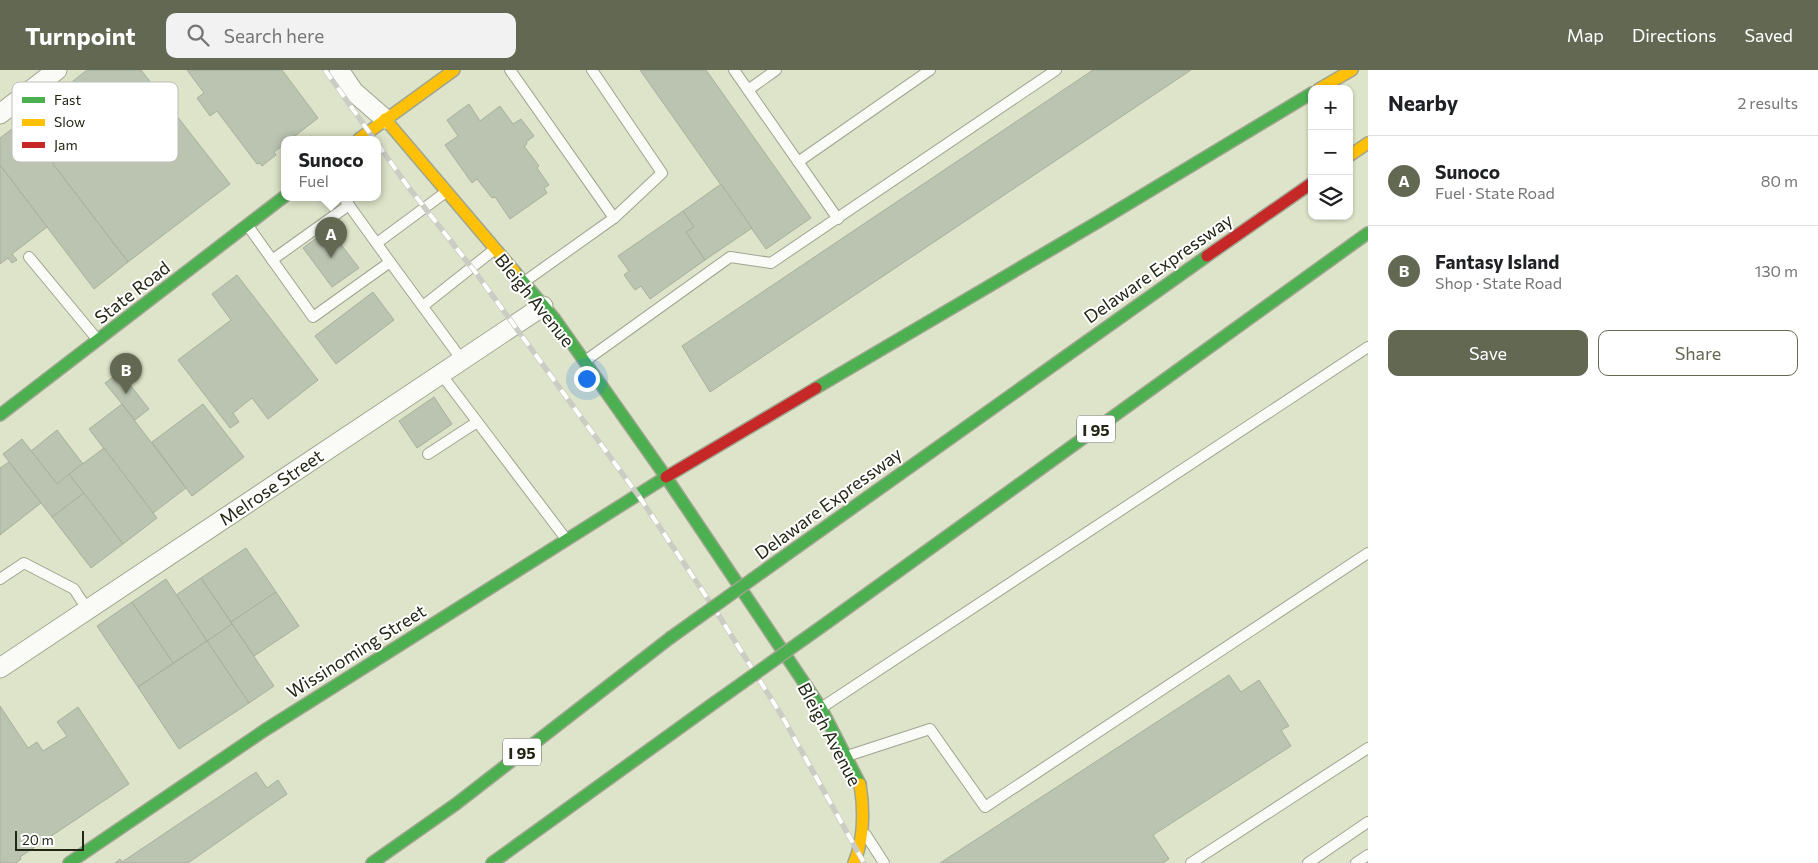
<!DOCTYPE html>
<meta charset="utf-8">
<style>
:root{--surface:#fff;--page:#f2f2f2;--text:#202124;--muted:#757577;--line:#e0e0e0;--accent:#636853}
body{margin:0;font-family:Commissioner,sans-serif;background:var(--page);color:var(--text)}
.controls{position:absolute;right:15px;top:15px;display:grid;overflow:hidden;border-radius:10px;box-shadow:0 1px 4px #0004}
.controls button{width:45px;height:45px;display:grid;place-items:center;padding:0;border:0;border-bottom:1px solid var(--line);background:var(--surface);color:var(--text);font:25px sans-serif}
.scale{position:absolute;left:15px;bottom:12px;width:69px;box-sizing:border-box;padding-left:5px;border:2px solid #222614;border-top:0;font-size:14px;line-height:18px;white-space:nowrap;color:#222614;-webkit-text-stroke:4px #fff;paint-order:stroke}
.you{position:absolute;left:586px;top:308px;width:18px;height:18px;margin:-12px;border:4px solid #fff;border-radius:50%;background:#1a73e8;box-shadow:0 0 0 8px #1a73e833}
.badge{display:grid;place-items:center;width:32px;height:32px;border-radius:50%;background:var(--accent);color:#fff;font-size:16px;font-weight:700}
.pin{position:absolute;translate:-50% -41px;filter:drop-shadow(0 1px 2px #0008)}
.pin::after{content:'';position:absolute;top:26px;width:18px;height:15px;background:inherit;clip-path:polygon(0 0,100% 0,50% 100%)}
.popup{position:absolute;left:281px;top:66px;width:100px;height:65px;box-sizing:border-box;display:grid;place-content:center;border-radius:10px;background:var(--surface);filter:drop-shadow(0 1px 4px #0005);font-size:16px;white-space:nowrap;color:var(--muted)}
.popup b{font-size:19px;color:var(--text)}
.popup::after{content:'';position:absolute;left:50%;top:100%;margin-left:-10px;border:10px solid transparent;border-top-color:var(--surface)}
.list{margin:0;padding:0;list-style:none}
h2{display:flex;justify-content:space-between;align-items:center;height:65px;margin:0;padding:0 20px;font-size:21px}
h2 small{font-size:16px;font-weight:400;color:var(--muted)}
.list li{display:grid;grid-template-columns:32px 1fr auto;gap:15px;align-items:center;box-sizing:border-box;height:90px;padding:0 20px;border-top:1px solid var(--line)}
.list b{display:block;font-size:19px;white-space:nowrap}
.list p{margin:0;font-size:16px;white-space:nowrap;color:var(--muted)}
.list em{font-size:16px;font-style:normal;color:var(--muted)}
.actions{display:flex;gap:10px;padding:15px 20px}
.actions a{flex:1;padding:11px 0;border:1px solid var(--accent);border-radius:10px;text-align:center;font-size:18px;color:var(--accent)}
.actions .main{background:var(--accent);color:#fff}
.icon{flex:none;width:28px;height:28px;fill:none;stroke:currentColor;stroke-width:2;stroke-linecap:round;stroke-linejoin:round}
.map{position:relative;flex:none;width:1368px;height:793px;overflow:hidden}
header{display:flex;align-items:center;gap:30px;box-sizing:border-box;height:70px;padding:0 25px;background:var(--accent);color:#fff}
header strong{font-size:24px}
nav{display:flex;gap:28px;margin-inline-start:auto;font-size:18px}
.search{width:350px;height:45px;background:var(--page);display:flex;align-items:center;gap:12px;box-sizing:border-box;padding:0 18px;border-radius:10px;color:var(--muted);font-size:19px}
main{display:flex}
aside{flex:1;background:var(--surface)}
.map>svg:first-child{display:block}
.building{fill:#bbc4b1;stroke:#a7b09c}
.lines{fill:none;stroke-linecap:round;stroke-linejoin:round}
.lane-casing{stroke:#9fa590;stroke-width:12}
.street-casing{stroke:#9fa590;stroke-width:21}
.fast-casing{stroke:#9fa590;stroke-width:14}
.slow-casing{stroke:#9fa590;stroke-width:14}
.jam-casing{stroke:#9fa590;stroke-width:14}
.lane{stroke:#fafbf7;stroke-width:10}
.street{stroke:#fafbf7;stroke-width:19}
.fast{stroke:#4caf50;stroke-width:11}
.slow{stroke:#ffc107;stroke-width:11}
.jam{stroke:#c62828;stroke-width:11}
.rail-casing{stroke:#cbcdc5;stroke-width:5.5}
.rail{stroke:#fff;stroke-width:4;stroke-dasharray:11;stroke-linecap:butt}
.fast-bridge-casing{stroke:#9fa590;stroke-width:14;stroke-linecap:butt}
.fast-bridge{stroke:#4caf50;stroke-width:11}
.labels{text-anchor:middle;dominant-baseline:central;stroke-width:4;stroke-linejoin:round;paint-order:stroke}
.shield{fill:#fff;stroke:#64675a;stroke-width:1}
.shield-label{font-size:16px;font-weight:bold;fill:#222614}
.street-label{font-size:18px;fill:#222614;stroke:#fff}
.key{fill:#fff;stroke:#bdbeb8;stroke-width:1}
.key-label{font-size:14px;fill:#222614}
</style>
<header>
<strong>Turnpoint</strong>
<div class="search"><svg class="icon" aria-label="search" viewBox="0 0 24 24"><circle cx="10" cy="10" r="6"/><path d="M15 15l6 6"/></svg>Search here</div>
<nav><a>Map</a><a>Directions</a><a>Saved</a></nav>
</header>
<main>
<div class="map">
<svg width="1368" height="793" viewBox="0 0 1368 793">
<rect width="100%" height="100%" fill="#dde4c9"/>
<g class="building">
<path d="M87 0H141L230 114 128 192 21 52Z"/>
<path d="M187 0H282L318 48 291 69H285V74L274 82 276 85 262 96 260 93 257 94 217 41 210 46 197 28 204 23Z"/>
<path d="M640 0H706L811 148 766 179Z"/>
<path d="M1093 0H1191L710 322 682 276Z"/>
<path d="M469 34 480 51 500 36 513 54 521 49 534 66 526 72 527 74 524 76 539 96 537 98 549 115 544 118 547 123 510 149 495 127 492 128 477 109 472 113 445 75 458 66 447 50Z"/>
<path d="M21 52 128 192 94 219 0 95V68Z"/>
<path d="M0 95 47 157 12 184 17 190 12 193 8 188 0 194Z"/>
<path d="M721 114 752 158 705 190 686 162 694 157 683 141Z"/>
<path d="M683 141 694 157 686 162 705 190 650 229 641 216 635 220 624 205 629 201 618 186Z"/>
<path d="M329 159 359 198 332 217 303 178Z"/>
<path d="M237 205 318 310 268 349 252 328 233 343 239 352 230 358 178 290 231 250 212 224Z"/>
<path d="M373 222 394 250 336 294 315 266Z"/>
<path d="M120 302 149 339 135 350 105 313Z"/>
<path d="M434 327 452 354 417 378 399 351Z"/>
<path d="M122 334 186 418 153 443 89 359Z"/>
<path d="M203 334 244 387 192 426 152 372Z"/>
<path d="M57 360 83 394 57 414 31 381Z"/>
<path d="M22 369 57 414 69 404 84 423 52 447 3 384Z"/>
<path d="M104 378 157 448 123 474 69 404Z"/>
<path d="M9 392 41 433 0 465V398Z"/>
<path d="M84 423 123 474 91 498 52 447Z"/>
<path d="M246 478 276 522 231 552 201 508Z"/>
<path d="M201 508 232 554 207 571 176 525Z"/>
<path d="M166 509 207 571 173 593 132 532Z"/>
<path d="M276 522 299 556 254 586 231 552Z"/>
<path d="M132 532 173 593 138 617 97 556Z"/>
<path d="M232 554 274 616 249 633 207 571Z"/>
<path d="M207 571 249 633 179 679 138 617Z"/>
<path d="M1229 605 1241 622 1259 610 1289 656 1281 660 1291 676 1153 765 1169 789 1163 793H940Z"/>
<path d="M0 636 28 678 37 672 43 681 67 666 57 652 78 637 129 714 20 787 21 789 16 793H0Z"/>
<path d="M256 702 267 718 278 710 287 724 188 793H115L120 789 122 792Z"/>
</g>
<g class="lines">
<g class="lane-casing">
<g id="lane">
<path d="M510 0 614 148 524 212"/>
<path d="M592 0 662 103 614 148"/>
<path d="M734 0 838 149"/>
<path d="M748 20 776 0"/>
<path d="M798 92 930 0"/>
<path d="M248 156 313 247 390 192 343 127"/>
<path d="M377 173 446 122"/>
<path d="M29 187 97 269"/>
<path d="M272 190 349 135"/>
<path d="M390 192 462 290"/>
<path d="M423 236 495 179"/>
<path d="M585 291 730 187 771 193 1056 0"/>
<path d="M441 304 566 469"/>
<path d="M428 384 477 352"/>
<path d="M0 509 24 493 74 519 87 539"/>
<path d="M821 638 1368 277"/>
<path d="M847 686 930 659 985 737 1368 483"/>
<path d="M866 765 884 793"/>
<path d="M1191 793 1368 678"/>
<path d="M1308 793 1368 752"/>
<path d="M1356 793 1368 785"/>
</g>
</g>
<g class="street-casing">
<g id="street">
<path d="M339 0 354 22 385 49"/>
<path d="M0 44 57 0"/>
<path d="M0 598 543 236"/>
</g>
</g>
<g class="fast-casing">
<g id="fast">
<path d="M515 202 554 248 666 407 821 638 860 714"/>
<path d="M816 318 1108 146 1312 23"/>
<path d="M0 345 285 126"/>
<path d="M779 490 1207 186"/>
<path d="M828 552 1368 163"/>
<path d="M69 793 265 660 666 407"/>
<path d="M372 793 456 734 670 568"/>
<path d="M492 793 714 633"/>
</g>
</g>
<g class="slow-casing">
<g id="slow">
<path d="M1319 19 1352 0"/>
<path d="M385 49 515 202"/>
<path d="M359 69 454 0"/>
<path d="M1349 86 1368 73"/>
<path d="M854 793C864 769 864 739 860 714"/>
</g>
</g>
<g class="jam-casing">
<g id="jam">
<path d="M1207 186 1312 113"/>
<path d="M666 407 816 318"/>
</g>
</g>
<use href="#lane" class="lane"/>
<use href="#street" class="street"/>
<use href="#fast" class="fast"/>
<use href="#slow" class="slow"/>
<use href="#jam" class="jam"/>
<g class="rail-casing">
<g id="rail">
<path d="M325 0 374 69"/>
<path d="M377 73 406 114 476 203 559 317 638 425 716 541 782 646 864 793"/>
</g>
</g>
<use href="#rail" class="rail"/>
<g class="fast-bridge-casing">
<g id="fast-bridge">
<path d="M670 568 779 490"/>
<path d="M714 633 828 552"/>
</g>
</g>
<use href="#fast-bridge" class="fast-bridge"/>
</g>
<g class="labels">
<g class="shield">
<rect x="1077" y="345.5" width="38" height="27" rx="4"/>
<rect x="503" y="668.5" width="38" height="27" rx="4"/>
</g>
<g class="shield-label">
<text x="1096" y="359">I 95</text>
<text x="522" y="682">I 95</text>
</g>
<g class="street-label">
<text transform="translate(1158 198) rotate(-35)">Delaware Expressway</text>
<text transform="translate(132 222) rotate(-38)">State Road</text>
<text transform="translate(535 230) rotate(51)">Bleigh Avenue</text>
<text transform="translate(271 417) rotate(-34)">Melrose Street</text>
<text transform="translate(828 433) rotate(-36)">Delaware Expressway</text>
<text transform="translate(356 581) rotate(-32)">Wissinoming Street</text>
<text transform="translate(830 664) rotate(62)">Bleigh Avenue</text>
</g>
</g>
<rect x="12" y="12" width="166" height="80" rx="8" class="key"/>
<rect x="22" y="27" width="23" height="6" fill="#4caf50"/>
<rect x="22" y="49" width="23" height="7" fill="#ffc107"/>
<rect x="22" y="72" width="23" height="6" fill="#c62828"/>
<g class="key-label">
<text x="54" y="35">Fast</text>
<text x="54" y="57">Slow</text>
<text x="54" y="80">Jam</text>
</g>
</svg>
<div class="controls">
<button>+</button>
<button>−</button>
<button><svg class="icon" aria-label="layers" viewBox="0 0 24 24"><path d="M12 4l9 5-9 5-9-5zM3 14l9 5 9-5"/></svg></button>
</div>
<div class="scale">20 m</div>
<div class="you"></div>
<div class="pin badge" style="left:331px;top:188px">A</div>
<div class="popup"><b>Sunoco</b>Fuel</div>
<div class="pin badge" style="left:126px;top:324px">B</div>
</div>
<aside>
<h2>Nearby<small>2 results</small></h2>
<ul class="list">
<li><span class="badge">A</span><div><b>Sunoco</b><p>Fuel · State Road</p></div><em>80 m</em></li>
<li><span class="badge">B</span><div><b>Fantasy Island</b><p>Shop · State Road</p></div><em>130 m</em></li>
</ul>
<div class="actions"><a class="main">Save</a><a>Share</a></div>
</aside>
</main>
